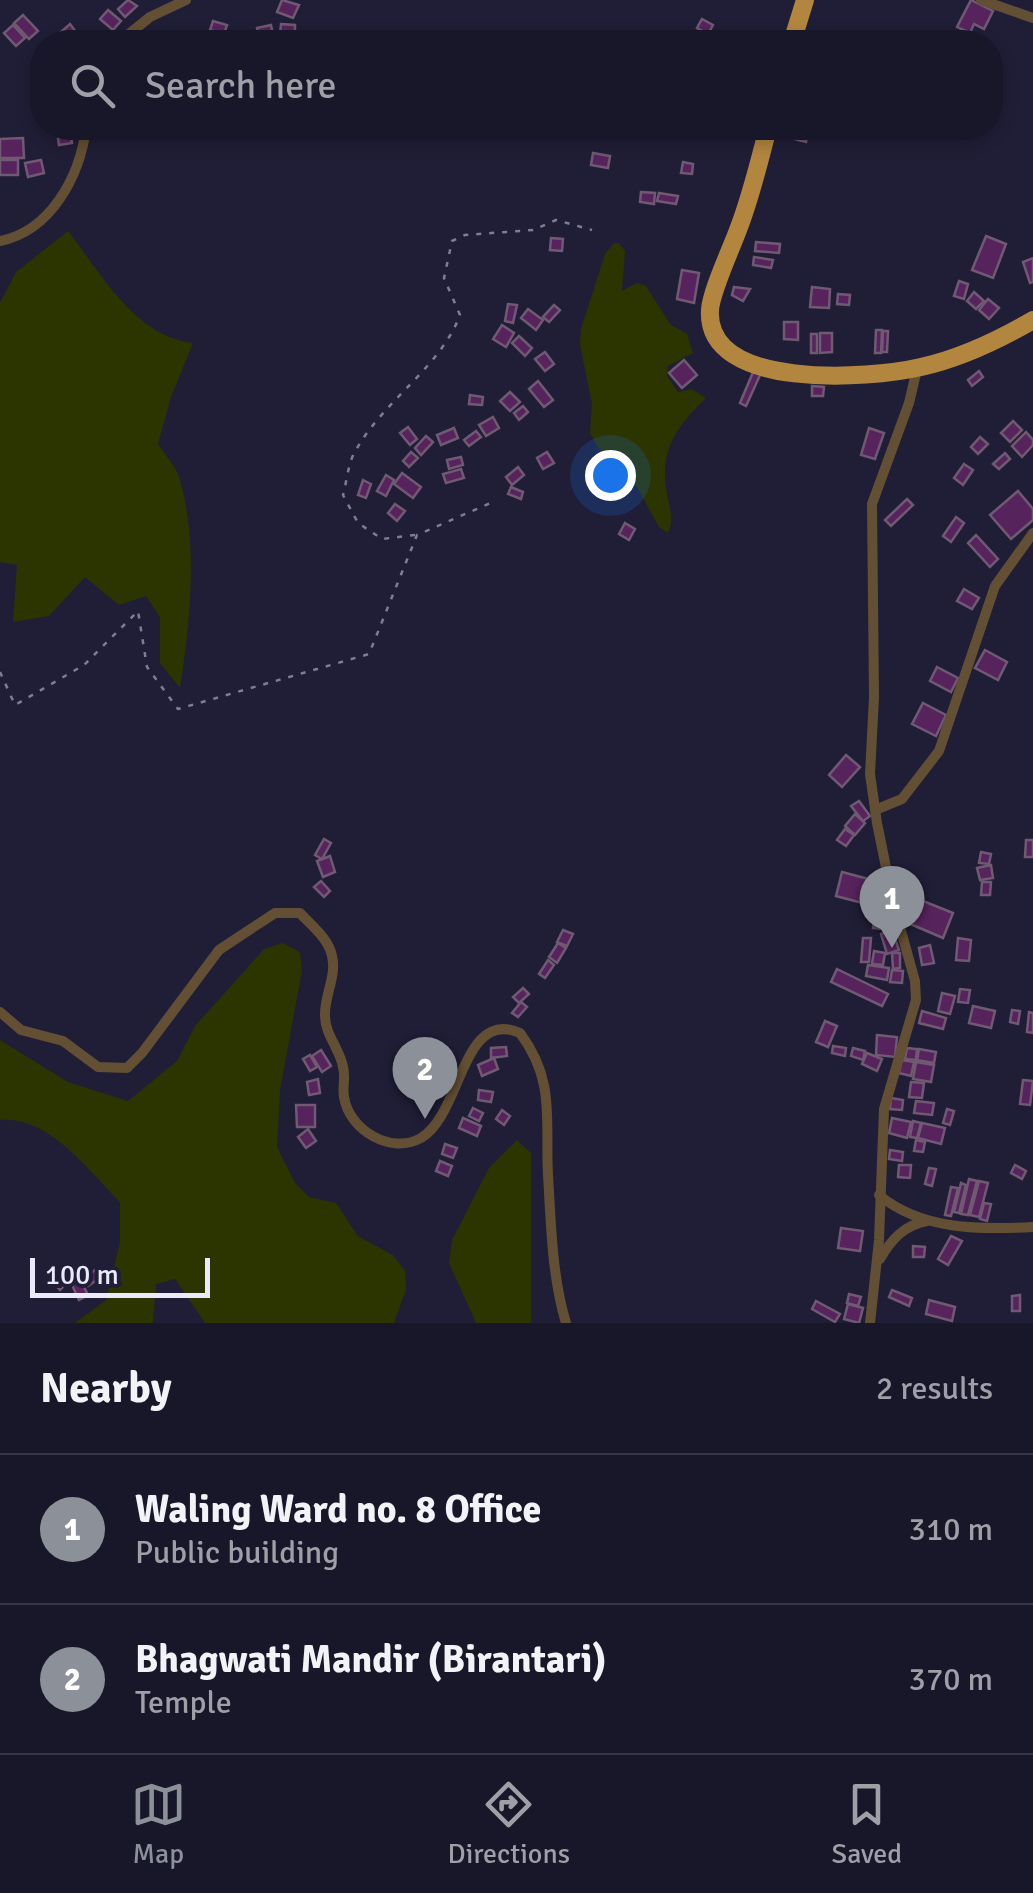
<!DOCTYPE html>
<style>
:root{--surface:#181629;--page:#252335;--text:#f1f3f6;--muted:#9f9fa8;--line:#363546;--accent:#8c9099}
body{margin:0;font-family:Signika,sans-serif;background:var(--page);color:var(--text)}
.scale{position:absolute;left:30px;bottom:25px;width:180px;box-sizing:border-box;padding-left:10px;border:5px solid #eaeafc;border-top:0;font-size:28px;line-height:35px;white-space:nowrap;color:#eaeafc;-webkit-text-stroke:8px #201d37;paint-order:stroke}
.you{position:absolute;left:610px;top:475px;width:35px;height:35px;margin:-25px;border:8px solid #fff;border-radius:50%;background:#1a73e8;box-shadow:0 0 0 15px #1a73e833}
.badge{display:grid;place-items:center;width:65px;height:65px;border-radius:50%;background:var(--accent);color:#fff;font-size:32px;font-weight:700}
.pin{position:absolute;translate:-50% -82px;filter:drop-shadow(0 2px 5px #0008)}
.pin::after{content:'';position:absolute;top:52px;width:35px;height:30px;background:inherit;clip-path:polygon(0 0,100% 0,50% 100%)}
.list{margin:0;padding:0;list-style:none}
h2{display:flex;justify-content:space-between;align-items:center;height:130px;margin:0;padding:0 40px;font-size:42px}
h2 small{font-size:32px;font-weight:400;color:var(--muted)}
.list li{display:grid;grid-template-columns:65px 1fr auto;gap:30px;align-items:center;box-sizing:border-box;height:150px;padding:0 40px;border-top:2px solid var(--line)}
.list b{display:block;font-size:38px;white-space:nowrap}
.list p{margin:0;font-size:32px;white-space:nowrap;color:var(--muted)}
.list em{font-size:32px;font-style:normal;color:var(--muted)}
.icon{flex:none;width:55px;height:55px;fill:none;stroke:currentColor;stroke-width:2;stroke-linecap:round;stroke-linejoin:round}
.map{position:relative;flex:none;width:1033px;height:1323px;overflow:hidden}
.search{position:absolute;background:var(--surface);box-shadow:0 5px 15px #0003;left:30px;right:30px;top:30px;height:110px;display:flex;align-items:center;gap:25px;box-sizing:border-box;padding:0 35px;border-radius:40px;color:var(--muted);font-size:38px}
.sheet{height:430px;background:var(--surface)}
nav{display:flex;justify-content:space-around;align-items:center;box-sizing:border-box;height:140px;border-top:2px solid var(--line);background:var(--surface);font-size:28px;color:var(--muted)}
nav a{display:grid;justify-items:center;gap:5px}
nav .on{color:var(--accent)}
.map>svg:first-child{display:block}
.green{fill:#2c3400}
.building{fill:#57235d;stroke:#705972;stroke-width:2.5}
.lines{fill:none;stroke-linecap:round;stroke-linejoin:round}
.path{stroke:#7f7d93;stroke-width:2.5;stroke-dasharray:5 8;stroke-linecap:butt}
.minor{stroke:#634f33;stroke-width:10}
.trunk{stroke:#b38640;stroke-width:18}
</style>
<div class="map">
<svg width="1033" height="1323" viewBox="0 0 1033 1323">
<rect width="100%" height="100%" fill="#201d37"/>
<g class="green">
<path d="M68 231C101 273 135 337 193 343L171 397 158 444C165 455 176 466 179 477 199 540 190 625 180 688L160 663V617L146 596 119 605 85 577 49 616 13 622 17 565 0 562V303L16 272Z"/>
<path d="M614 243H619L625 251 622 291 637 283 646 286 670 324 687 334 693 353 668 366 667 376 678 392 692 389 706 398C676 428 659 449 667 494 670 508 674 520 668 533L659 527 637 487 597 446 590 433 592 404 580 345 581 329 605 254Z"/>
<path d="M283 943 300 952 302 971 280 1090 277 1147 295 1183 309 1197 336 1203 358 1236 393 1255 405 1271 406 1290 394 1323H205L175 1279 156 1284 153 1323H75L106 1300 120 1242V1202C88 1170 49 1116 0 1120V1040L68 1082 128 1101 177 1061 195 1026 264 949Z"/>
<path d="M517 1140 531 1153V1323H476L449 1263 452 1240 489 1168Z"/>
</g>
<g class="building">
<path d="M128 0 137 6 125 17 118 9Z"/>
<path d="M282 0 299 5 293 18 277 12Z"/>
<path d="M971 0 993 11 984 29 974 24 970 33 957 27Z"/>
<path d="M108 10 121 21 113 30 100 19Z"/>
<path d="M23 15 38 31 29 39 14 23Z"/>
<path d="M702 19 713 25 708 34 697 28Z"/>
<path d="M213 21 227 25 224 34 210 30Z"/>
<path d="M70 24 76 32 67 40 61 32Z"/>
<path d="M281 24 295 25V35L280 34Z"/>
<path d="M13 25 25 38 16 46 4 33Z"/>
<path d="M271 25 273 35 259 38 257 28Z"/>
<path d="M785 128H809L806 142 783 136Z"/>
<path d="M71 136 72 143 59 145 58 138Z"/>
<path d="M23 138 24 158H0V139Z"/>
<path d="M593 153 610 156 608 168 591 165Z"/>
<rect x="0" y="160" width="18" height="15"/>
<path d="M41 160 44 173 28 177 25 163Z"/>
<path d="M683 162 693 164 692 174 681 173Z"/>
<path d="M641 192 655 193 654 204 640 202Z"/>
<path d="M659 193 678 196 676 204 657 201Z"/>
<path d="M986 236 1006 244 993 278 972 270Z"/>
<path d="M551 238 563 239 562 251 550 250Z"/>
<path d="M756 242 780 244 779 253 755 251Z"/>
<path d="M754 257 773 260 771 268 753 265Z"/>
<path d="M1033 258V282L1030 283 1023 262Z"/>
<path d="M682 270 699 273 694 303 677 299Z"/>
<path d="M959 281 968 284 964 299 954 296Z"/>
<path d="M734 287 750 289 743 301 732 295Z"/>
<path d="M812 287 830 289 829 308 810 307Z"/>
<path d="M974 292 984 301 976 309 967 301Z"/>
<path d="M838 294 850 295 849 305 837 304Z"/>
<path d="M988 299 999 308 989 319 979 310Z"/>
<path d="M508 304 517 305 513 323 505 321Z"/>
<path d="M554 305 560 310 549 322 543 317Z"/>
<path d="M528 309 543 320 536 330 521 318Z"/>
<path d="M784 322H798V340L784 339Z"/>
<path d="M502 325 514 333 506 347 493 339Z"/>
<path d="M876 330H882L881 353H875Z"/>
<path d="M883 331H888L887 352H882Z"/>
<path d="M820 333H832V352L820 353Z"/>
<rect x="811" y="334" width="6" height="19"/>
<path d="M519 336 532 348 525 356 512 343Z"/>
<path d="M545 352 554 364 545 371 535 359Z"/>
<path d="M684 360 697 375 682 388 669 373Z"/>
<path d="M754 370 761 373 746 406 740 403Z"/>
<path d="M979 371 983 377 972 386 968 380Z"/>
<path d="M538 381 553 400 544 407 529 389Z"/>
<path d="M812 386 824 387 823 396H812Z"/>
<path d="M510 392 520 402 510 411 500 401Z"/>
<path d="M470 395 483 397 482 405 469 404Z"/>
<path d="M523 406 528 412 519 420 514 413Z"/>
<path d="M493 417 499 428 486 436 479 425Z"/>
<path d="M1013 421 1022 430 1010 442 1001 433Z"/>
<path d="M408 427 417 439 410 445 400 433Z"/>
<path d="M454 428 458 438 441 445 437 435Z"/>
<path d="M869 428 884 433 875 459 861 455Z"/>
<path d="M476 431 481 437 469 446 464 440Z"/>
<path d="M1026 432 1033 440V445L1022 457 1012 446Z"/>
<path d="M426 436 433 442 421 455 415 448Z"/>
<path d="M980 437 988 444 978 454 971 447Z"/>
<path d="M411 452 418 458 409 467 403 461Z"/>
<path d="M547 452 554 463 543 469 537 458Z"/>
<path d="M1005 453 1010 459 999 469 993 464Z"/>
<path d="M461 457 463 465 449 469 447 460Z"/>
<path d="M964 464 973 470 963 485 954 478Z"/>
<path d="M518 467 524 475 512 485 506 477Z"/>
<path d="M461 469 464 478 446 483 443 474Z"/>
<path d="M402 473 421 487 413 498 394 484Z"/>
<path d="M386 475 394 480 386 496 377 491Z"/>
<path d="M363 480 371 484 366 498 358 495Z"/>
<path d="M511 487 523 492 521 499 508 494Z"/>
<path d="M1018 491 1033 509V520L1011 539 990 515Z"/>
<path d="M907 499 913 505 891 526 885 520Z"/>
<path d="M395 504 405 511 397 521 388 513Z"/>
<path d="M956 517 964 523 951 542 943 536Z"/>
<path d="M625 523 635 529 629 540 619 534Z"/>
<path d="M976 535 998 559 990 567 968 543Z"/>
<path d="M964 589 979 598 972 609 957 601Z"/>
<path d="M985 650 1007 662 998 680 975 668Z"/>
<path d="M937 667 958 678 951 692 930 681Z"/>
<path d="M923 703 946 715 936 736 912 724Z"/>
<path d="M846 755 860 767 842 787 829 775Z"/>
<path d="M859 801 870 816 863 821 851 806Z"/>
<path d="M855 814 865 823 855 835 845 826Z"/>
<path d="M845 829 854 835 846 846 837 840Z"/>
<path d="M324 839 331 843 322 859 315 855Z"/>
<path d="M1026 840H1033V857H1025Z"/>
<path d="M981 852 991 854 989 864 979 863Z"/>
<path d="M330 856 335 872 323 877 317 861Z"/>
<path d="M991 865 993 878 980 880 977 868Z"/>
<path d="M842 872 876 881 870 905 836 896Z"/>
<path d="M321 881 330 891 324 897 314 887Z"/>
<path d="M982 882H991L990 895H981Z"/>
<path d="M918 899 953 913 943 938 908 923Z"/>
<path d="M874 923 890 925V930L873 928Z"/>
<path d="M563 930 573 934 567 946 557 942Z"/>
<path d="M892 930 899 950 887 954 881 934Z"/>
<path d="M863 938H871L869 962H861Z"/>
<path d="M958 938 971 940 969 961 956 960Z"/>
<path d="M558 943 566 948 557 963 549 957Z"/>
<path d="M930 945 934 963 922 965 919 948Z"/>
<path d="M874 951 885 953 883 965 872 964Z"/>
<path d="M892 953H900V968L893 969Z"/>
<path d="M548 960 554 965 545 978 539 974Z"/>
<path d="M868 965 889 968 887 980 866 976Z"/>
<path d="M837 969 888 994 882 1006 831 982Z"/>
<path d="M892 970 903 971 902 983 890 982Z"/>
<path d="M523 988 529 994 519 1003 513 997Z"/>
<path d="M960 989 970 990 968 1003 958 1002Z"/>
<path d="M942 993 955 996 950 1014 938 1011Z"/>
<path d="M521 1002 527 1007 518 1017 512 1013Z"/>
<path d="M973 1006 995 1011 991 1028 969 1023Z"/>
<path d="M1012 1010 1020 1011 1018 1024 1010 1022Z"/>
<path d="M922 1011 946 1018 943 1029 919 1023Z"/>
<path d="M1029 1012 1033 1013V1033L1027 1032Z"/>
<path d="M825 1021 837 1026 828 1047 816 1042Z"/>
<path d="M877 1035 897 1037 895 1057 876 1055Z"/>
<path d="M833 1046 846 1048 845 1056 832 1053Z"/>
<path d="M506 1047 507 1056 491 1058V1048Z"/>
<path d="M853 1048 865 1051 863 1060 851 1056Z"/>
<path d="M907 1048 917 1049 916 1060 905 1059Z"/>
<path d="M919 1049 936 1052 934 1063 917 1060Z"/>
<path d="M321 1050 331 1066 322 1072 312 1056Z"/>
<path d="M867 1053 882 1059 877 1071 862 1064Z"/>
<path d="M310 1055 317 1067 310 1071 303 1059Z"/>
<path d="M494 1058 498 1069 482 1076 478 1065Z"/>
<path d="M902 1060 914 1062 911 1076 899 1073Z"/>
<path d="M916 1062 934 1065 931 1082 913 1079Z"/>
<path d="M318 1079 320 1093 309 1095 307 1082Z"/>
<path d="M1023 1080 1033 1081 1030 1105 1020 1104Z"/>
<path d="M911 1082 924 1083 922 1098 909 1097Z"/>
<path d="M479 1090 493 1092 491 1102 478 1100Z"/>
<path d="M891 1098 903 1100 902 1110 890 1109Z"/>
<path d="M916 1101 934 1103 932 1115 914 1113Z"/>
<path d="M296 1105H315V1127H297Z"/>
<path d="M473 1108 483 1113 479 1121 469 1116Z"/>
<path d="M947 1109 954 1111 950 1125 943 1123Z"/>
<path d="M502 1110 510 1116 504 1125 496 1119Z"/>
<path d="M463 1118 481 1126 477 1136 459 1128Z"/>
<path d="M892 1118 911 1122 907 1138 889 1133Z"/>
<path d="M913 1121 921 1123 917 1138 910 1137Z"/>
<path d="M922 1123 945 1128 941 1144 918 1138Z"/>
<path d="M308 1129 316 1141 306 1148 298 1137Z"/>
<path d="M916 1140 925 1142 923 1152 914 1151Z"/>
<path d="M445 1144 457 1148 453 1158 442 1154Z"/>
<path d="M890 1150 903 1152 902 1161 889 1159Z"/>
<path d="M440 1161 452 1166 448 1176 436 1171Z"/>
<path d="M899 1165H911L910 1178 898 1177Z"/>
<path d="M1015 1165 1026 1171 1022 1179 1011 1173Z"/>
<path d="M929 1168 936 1169 932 1186 925 1184Z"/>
<path d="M969 1179 977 1181 968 1215 961 1214Z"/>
<path d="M979 1181 988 1183 979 1217 970 1215Z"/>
<path d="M961 1183 966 1185 959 1213 954 1212Z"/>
<path d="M951 1187 958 1188 951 1216 945 1215Z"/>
<path d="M984 1203 991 1204 987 1221 980 1219Z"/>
<path d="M841 1228 863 1231 860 1251 838 1248Z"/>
<path d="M951 1236 962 1241 948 1265 938 1259Z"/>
<path d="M913 1246 925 1247 924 1257H913Z"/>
<path d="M95 1270 100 1278 88 1286 83 1279Z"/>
<path d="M60 1273 68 1282 60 1290 51 1280Z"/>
<path d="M81 1281 88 1295 79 1300 72 1285Z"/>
<path d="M892 1290 912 1298 909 1306 889 1297Z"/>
<path d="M849 1294 861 1297 858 1306 847 1303Z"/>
<path d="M1020 1295V1311H1012V1296Z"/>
<path d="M929 1300 955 1307 952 1321 926 1314Z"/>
<path d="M816 1301 840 1314 835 1322 812 1309Z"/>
<path d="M848 1304 863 1308 859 1323 844 1319Z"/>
</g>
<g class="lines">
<g class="path">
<path d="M415 535 382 539 358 523 343 495C347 481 348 462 356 450 384 400 440 368 460 315L444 278 452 241 465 235 533 230 556 220 592 230"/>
<path d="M0 672 15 705 84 665 138 611 147 667 178 709 369 654 417 535 495 501"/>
</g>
<g class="minor">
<path d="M981 0 1033 18"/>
<path d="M119 42 150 17 186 0"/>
<path d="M0 241C51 231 80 176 86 128"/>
<path d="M875 810 902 799 939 751 995 586 1033 533"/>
<path d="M0 1012 21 1030 63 1041 98 1067 127 1068 142 1053 219 950 275 913H300C311 925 329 939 332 956 337 976 324 996 325 1016 325 1035 340 1049 343 1067 346 1077 342 1087 344 1097 349 1130 391 1155 421 1138 462 1114 462 1007 520 1033 556 1081 545 1121 548 1175 551 1224 552 1277 566 1323"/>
<path d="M879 1195C921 1230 980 1230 1033 1227"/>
<path d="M880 1259C891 1240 904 1225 927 1221"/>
<path d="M870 1323 879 1240 884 1109 916 1000 915 981 893 902 877 823 870 774 874 697 872 504 909 403 917 369"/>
</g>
<g class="trunk">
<path d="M792 42 805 0"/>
<path d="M768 128C759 162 751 197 738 230 731 249 711 292 710 310 705 391 870 379 921 367 961 358 997 341 1033 320"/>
</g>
</g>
</svg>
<div class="scale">100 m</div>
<div class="you"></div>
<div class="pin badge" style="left:892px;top:948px">1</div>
<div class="pin badge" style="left:425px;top:1119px">2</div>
<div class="search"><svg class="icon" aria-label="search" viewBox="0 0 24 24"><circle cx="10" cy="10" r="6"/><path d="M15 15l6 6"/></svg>Search here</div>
</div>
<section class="sheet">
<h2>Nearby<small>2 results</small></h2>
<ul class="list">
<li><span class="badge">1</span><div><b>Waling Ward no. 8 Office</b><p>Public building</p></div><em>310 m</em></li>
<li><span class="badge">2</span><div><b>Bhagwati Mandir (Birantari)</b><p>Temple</p></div><em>370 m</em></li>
</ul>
</section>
<nav>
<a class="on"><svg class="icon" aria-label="map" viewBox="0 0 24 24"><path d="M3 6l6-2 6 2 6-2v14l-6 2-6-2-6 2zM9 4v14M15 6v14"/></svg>Map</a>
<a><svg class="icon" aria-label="directions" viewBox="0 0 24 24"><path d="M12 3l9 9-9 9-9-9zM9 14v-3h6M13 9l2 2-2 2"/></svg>Directions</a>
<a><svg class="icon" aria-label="saved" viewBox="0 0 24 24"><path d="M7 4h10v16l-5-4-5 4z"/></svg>Saved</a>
</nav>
